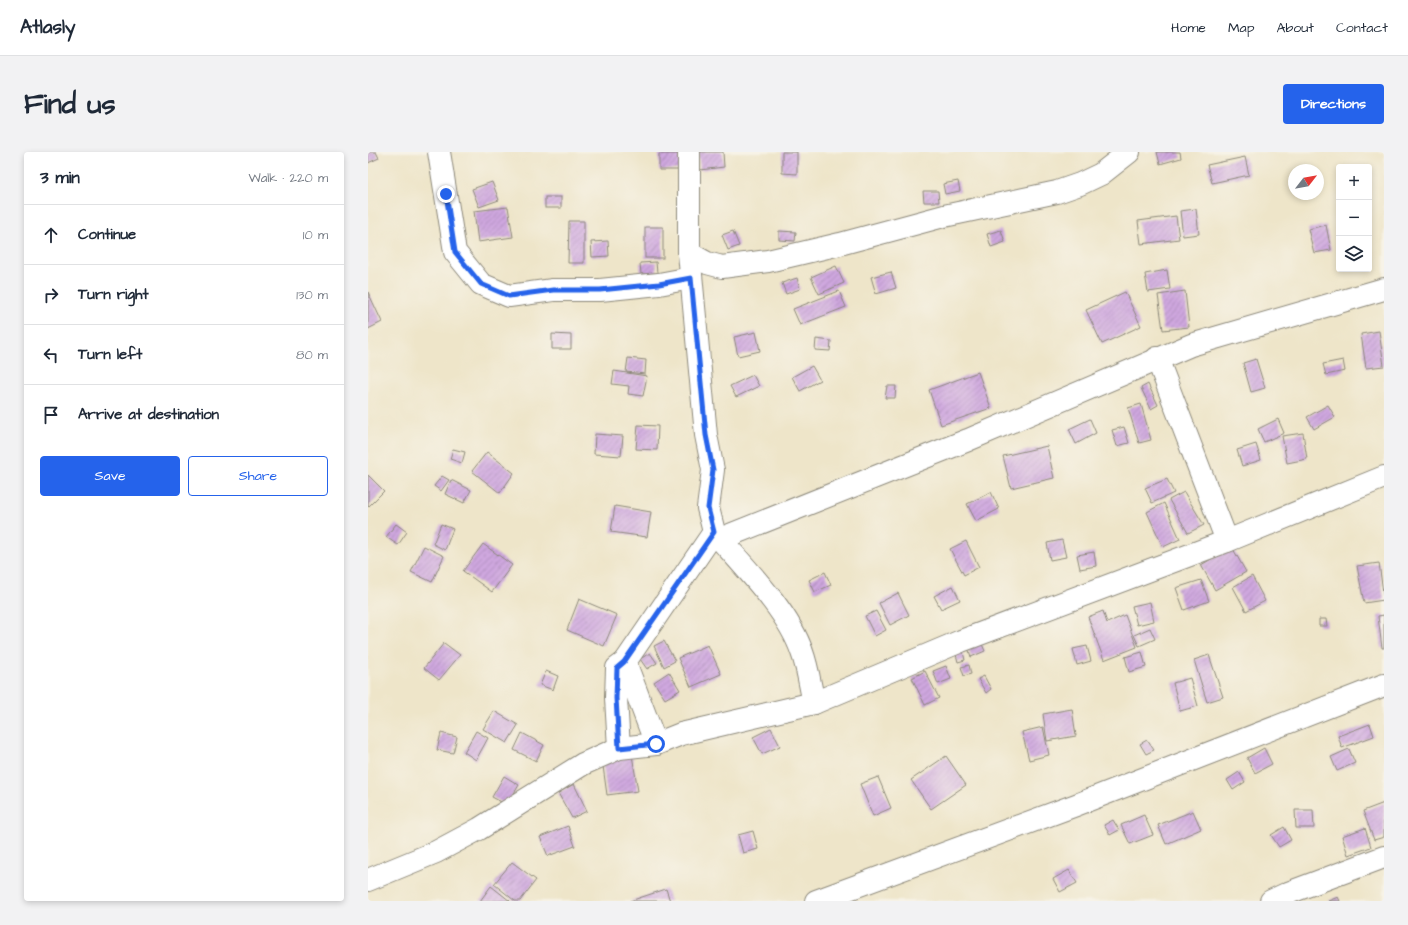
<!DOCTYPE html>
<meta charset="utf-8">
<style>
:root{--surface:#fff;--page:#f2f2f3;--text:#1f2937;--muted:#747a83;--line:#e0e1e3;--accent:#2563eb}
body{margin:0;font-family:"Architects Daughter",sans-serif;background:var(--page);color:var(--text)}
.controls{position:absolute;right:12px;top:12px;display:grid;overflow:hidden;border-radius:4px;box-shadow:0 2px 6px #0003}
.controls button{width:36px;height:36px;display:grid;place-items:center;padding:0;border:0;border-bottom:1px solid var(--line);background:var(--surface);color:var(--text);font:20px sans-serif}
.compass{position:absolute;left:920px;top:12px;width:36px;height:36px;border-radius:50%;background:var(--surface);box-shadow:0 2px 6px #0003;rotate:59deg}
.stop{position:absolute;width:12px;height:12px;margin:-9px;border:3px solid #2563eb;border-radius:50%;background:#fff}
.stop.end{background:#2563eb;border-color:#fff;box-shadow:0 1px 4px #0008}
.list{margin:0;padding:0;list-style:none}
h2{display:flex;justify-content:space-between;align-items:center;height:52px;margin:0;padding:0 16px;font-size:17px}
h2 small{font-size:13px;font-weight:400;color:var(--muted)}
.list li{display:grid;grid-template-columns:26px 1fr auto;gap:12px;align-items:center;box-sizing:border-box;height:60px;padding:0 16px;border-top:1px solid var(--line)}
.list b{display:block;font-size:15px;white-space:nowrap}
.list em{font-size:13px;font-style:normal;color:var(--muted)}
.actions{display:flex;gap:8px;padding:12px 16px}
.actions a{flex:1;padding:9px 0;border:1px solid var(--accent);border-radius:4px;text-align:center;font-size:14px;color:var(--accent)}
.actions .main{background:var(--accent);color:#fff}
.icon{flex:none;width:22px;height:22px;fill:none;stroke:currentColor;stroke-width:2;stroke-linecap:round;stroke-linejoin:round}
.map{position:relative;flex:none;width:1016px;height:749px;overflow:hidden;border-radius:4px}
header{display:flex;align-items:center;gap:24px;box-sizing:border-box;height:56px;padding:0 20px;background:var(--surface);border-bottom:1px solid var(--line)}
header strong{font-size:19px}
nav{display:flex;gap:22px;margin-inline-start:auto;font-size:14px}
.intro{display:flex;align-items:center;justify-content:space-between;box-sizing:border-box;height:96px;padding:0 24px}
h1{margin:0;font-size:28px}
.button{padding:10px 18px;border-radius:4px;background:var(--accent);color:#fff;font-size:14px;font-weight:700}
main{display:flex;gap:24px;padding:0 24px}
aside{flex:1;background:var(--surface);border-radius:4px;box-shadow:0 2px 6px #0003}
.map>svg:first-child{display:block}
.building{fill:url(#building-hatch)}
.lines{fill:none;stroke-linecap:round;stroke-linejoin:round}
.minor-casing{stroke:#8c887a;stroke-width:24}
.minor{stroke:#fff;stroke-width:22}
.route{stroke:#2563eb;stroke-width:5}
</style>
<header>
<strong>Atlasly</strong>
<nav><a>Home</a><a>Map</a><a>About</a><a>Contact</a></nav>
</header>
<div class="intro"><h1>Find us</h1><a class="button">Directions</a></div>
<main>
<aside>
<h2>3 min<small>Walk · 220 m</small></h2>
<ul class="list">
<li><svg class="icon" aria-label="ahead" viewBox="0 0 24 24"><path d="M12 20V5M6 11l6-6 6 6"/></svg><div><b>Continue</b></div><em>10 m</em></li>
<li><svg class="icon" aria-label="right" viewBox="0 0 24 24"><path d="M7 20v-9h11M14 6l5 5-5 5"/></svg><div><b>Turn right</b></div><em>130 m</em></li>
<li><svg class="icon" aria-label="left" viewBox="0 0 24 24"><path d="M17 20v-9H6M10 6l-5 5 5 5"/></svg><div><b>Turn left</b></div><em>80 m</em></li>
<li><svg class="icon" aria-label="arrive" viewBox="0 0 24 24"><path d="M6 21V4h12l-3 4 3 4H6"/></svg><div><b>Arrive at destination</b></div></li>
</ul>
<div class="actions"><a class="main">Save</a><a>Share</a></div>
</aside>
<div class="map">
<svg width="1016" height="749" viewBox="0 0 1016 749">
<defs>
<pattern id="building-hatch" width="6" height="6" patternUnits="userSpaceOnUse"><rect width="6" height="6" fill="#cfa7df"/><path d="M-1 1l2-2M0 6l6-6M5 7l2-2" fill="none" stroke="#a888b5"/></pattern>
</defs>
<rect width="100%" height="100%" fill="#f7f3e8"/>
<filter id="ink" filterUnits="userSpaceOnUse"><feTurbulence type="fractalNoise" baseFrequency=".025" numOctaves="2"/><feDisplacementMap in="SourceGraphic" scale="8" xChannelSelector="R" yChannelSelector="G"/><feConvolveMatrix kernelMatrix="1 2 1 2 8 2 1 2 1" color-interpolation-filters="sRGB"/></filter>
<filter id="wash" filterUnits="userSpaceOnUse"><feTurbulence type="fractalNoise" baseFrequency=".012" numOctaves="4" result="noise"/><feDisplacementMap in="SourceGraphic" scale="16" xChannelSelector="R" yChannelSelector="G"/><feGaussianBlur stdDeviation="0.9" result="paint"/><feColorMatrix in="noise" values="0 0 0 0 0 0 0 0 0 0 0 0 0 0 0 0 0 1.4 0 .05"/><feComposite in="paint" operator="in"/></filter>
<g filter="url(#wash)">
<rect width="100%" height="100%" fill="#eee5c9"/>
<g id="blocks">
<g class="building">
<path d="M0 0H8L11 6 0 11Z"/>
<path d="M330 0H355L356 15 332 18Z"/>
<path d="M414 0H429V22L414 21Z"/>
<path d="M789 0H812L813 6 792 12Z"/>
<path d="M291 2H313L314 18H291Z"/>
<path d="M877 5 881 23 844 31 839 13Z"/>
<path d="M590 29 592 39 577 42 575 32Z"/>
<path d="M124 30 131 48 111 55 104 37Z"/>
<path d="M555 39H570L571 50H556Z"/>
<rect x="177" y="45" width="16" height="11"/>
<path d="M140 55 145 85 110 90 106 59Z"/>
<path d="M828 57 831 82 815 84 812 59Z"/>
<path d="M808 64 811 87 773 92 770 69Z"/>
<path d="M201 69H216V111H200Z"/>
<path d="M958 73 963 98 946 101 940 77Z"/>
<rect x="277" y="75" width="18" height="31"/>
<path d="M633 78 637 90 623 95 619 82Z"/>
<path d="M365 79 371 94 360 98 354 83Z"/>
<path d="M411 79 428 80 427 89 411 88Z"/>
<path d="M240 89 241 104 224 105 223 90Z"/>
<path d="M288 110 289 121 273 122 272 111Z"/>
<path d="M468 114 476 131 451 142 443 125Z"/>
<path d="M799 118 802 137 780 140 777 122Z"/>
<path d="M523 120 528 136 508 142 503 125Z"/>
<path d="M429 126 432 137 418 142 414 131Z"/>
<path d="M471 139 478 155 432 173 425 157Z"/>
<path d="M817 139 821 175 795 178 790 143Z"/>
<path d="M0 140 14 170 0 177Z"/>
<path d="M757 140 773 174 734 192 718 158Z"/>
<path d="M1011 179 1016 214 998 216 993 182Z"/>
<path d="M388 180 392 199 370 204 366 185Z"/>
<path d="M184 182 203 183V197H184Z"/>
<path d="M448 187 463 189 462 199 447 198Z"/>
<path d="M260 206 278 208 277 222 258 220Z"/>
<path d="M888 207 897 236 883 240 875 211Z"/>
<path d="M975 208 977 219 958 223 955 212Z"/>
<path d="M444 214 452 228 432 239 424 225Z"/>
<path d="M246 219 279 224 275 244 260 242 261 234 244 232Z"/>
<path d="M610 220 623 256 573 273 561 238Z"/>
<path d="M385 223 391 234 368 245 362 234Z"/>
<path d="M780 232 790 253 783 257 773 236Z"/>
<path d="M519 234H528L527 246H517Z"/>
<path d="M773 252 783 288 771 291 760 256Z"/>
<path d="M960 253 967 265 946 277 939 265Z"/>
<path d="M722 267 728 281 708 292 701 277Z"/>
<path d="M910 267 916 281 896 290 890 277Z"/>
<path d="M270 273 290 274 289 298 268 297Z"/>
<path d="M756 275 761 291 749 294 744 278Z"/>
<path d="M935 281 939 307 919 311 914 284Z"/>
<path d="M227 282 255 284 253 304 226 302Z"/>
<path d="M888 292 893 308 874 314 869 298Z"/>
<path d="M679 294 686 326 643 336 635 304Z"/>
<path d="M85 297 97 300 94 311 82 307Z"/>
<path d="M119 300 146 321 132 341 104 319Z"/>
<path d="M0 323 16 339 0 355Z"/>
<path d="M74 324 81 328 73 339 66 334Z"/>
<path d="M799 327 806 341 784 351 777 336Z"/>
<path d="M83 328 103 338 96 351 77 342Z"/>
<path d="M623 340 631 357 608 369 599 352Z"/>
<path d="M816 340 836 373 820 381 801 348Z"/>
<path d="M796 351 812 387 795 395 779 360Z"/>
<path d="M247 354 283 360 279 385 243 380Z"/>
<path d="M28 372 39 380 30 393 18 385Z"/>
<path d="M73 372 85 377 77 398 65 392Z"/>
<path d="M694 388 698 405 682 408 679 391Z"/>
<path d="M598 389 611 415 596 423 582 397Z"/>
<path d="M115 392 144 413 124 440 95 419Z"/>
<path d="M56 394 76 404 64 430 43 420Z"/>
<path d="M864 395 878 420 847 438 833 413Z"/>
<path d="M726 400 728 414 712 417 709 403Z"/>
<path d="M1011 411 1016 448 996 451 989 414Z"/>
<path d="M457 420 463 433 447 440 441 428Z"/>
<path d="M884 424 897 449 878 459 865 435Z"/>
<path d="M833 428 841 449 816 458 808 436Z"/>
<path d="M585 434 592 448 573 457 566 444Z"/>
<path d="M530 441 541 463 522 473 511 451Z"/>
<path d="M211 447 249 463 236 494 199 478Z"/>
<path d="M782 450 786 469 769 473 764 454Z"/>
<path d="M508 459 518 478 507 484 497 464Z"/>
<path d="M735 459 739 471 757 463 769 495 736 508 720 465Z"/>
<path d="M1016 463V496H1014L1010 464Z"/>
<path d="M951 467H958L959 474H951Z"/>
<path d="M782 476 787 487 771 494 766 483Z"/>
<path d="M296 489 307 509 296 515 286 494Z"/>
<path d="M613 490 617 499 603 505 600 495Z"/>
<path d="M76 491 92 503 71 528 56 516Z"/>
<path d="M340 493 353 522 323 535 310 506Z"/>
<path d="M593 493 597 508 590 510 586 495Z"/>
<path d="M719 494 723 509 709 513 705 497Z"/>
<path d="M774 500 778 515 761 520 757 505Z"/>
<path d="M282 501 289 511 279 517 272 507Z"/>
<path d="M841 503 855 545 839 550 826 508Z"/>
<path d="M601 513 603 522 596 524 593 515Z"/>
<path d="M578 514 583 527 570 532 565 519Z"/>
<path d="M178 519 190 524 185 538 172 533Z"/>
<path d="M557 519 571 546 557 553 544 526Z"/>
<path d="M301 520 312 538 297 547 286 530Z"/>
<path d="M616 524 623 537 618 541 610 527Z"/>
<path d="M822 526 830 554 812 559 805 531Z"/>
<path d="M704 557 708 584 679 589 675 562Z"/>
<path d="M126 559 150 573 139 591 115 577Z"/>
<path d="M1002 572 1006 584 974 596 970 584Z"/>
<path d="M675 575 681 603 661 608 654 580Z"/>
<path d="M403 576 412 594 394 602 385 585Z"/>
<path d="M108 579 120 586 108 608 96 600Z"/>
<path d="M73 581 89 585 85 601 69 598Z"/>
<path d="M154 581 176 593 168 609 146 598Z"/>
<path d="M779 588 786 598 778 602 772 592Z"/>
<path d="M896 596 904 612 887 621 879 606Z"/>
<path d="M981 597 987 611 969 619 963 605Z"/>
<path d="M264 603 270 639 239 643 234 607Z"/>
<path d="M578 604 598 633 563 657 543 628Z"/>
<path d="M871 620 877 630 865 638 859 628Z"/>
<path d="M136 624 151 633 139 653 124 645Z"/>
<path d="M510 625 523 656 505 664 492 632Z"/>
<path d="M206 632 219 659 204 666 190 641Z"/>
<path d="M1016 651V685L1006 688 995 659Z"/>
<path d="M927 658H945L946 676H928Z"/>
<path d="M825 659 833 677 798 692 790 673Z"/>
<path d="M776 663 785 683 762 692 753 673Z"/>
<path d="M745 668 751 678 742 683 736 673Z"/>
<path d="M200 674 207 694 180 704 172 685Z"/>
<path d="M916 675 923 688 911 695 903 683Z"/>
<path d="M997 676 1003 695 980 703 974 684Z"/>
<path d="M385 679 390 697 375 701 370 683Z"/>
<path d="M144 710 168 728 152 749H147L126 732Z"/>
<path d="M701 718 709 731 692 740 685 727Z"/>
<path d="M123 734 142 749H112Z"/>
<path d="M298 737 302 749H262Z"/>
<path d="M970 745 972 749H960Z"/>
</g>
</g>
</g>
<g filter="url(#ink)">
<use href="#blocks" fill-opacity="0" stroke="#8c887a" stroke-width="1"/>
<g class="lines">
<g class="minor-casing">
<g id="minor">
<path d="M71 0 87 100 113 132 141 144 185 138H232L291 132 323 126"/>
<path d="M321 0V101L338 283 345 318 340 356 346 380C375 414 420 458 434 500 440 516 442 534 446 551"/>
<path d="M321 101 339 111 354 115 400 109 472 92 576 64 689 40 712 32 733 22 761 0"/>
<path d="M789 206 859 389"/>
<path d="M352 387 600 288 823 193 1016 137"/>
<path d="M257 510 288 592"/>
<path d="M251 596 248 546 249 516 257 510 346 380"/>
<path d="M0 728 68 700 111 677 215 612 251 596 288 592 313 582 446 551 593 489 859 389 1016 325"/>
<path d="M448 749 708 653 1016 533"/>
<path d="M903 749 920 741 1016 705"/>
</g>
</g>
<use href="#minor" class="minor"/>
</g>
</g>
<g class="lines" filter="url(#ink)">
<path class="route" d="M78 42 87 100 113 132 141 144 185 138H232L291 132 323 126 338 283 345 318 340 356 346 380 256 510 249 516 248 546 251 596 288 592"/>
</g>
</svg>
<div class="controls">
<button>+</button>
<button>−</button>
<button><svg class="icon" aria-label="layers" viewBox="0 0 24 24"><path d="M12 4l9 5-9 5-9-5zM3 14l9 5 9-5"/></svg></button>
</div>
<svg class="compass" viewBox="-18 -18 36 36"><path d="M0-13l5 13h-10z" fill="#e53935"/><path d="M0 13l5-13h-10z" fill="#747a83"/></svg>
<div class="stop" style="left:288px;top:592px"></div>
<div class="stop end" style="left:78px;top:42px"></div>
</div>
</main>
